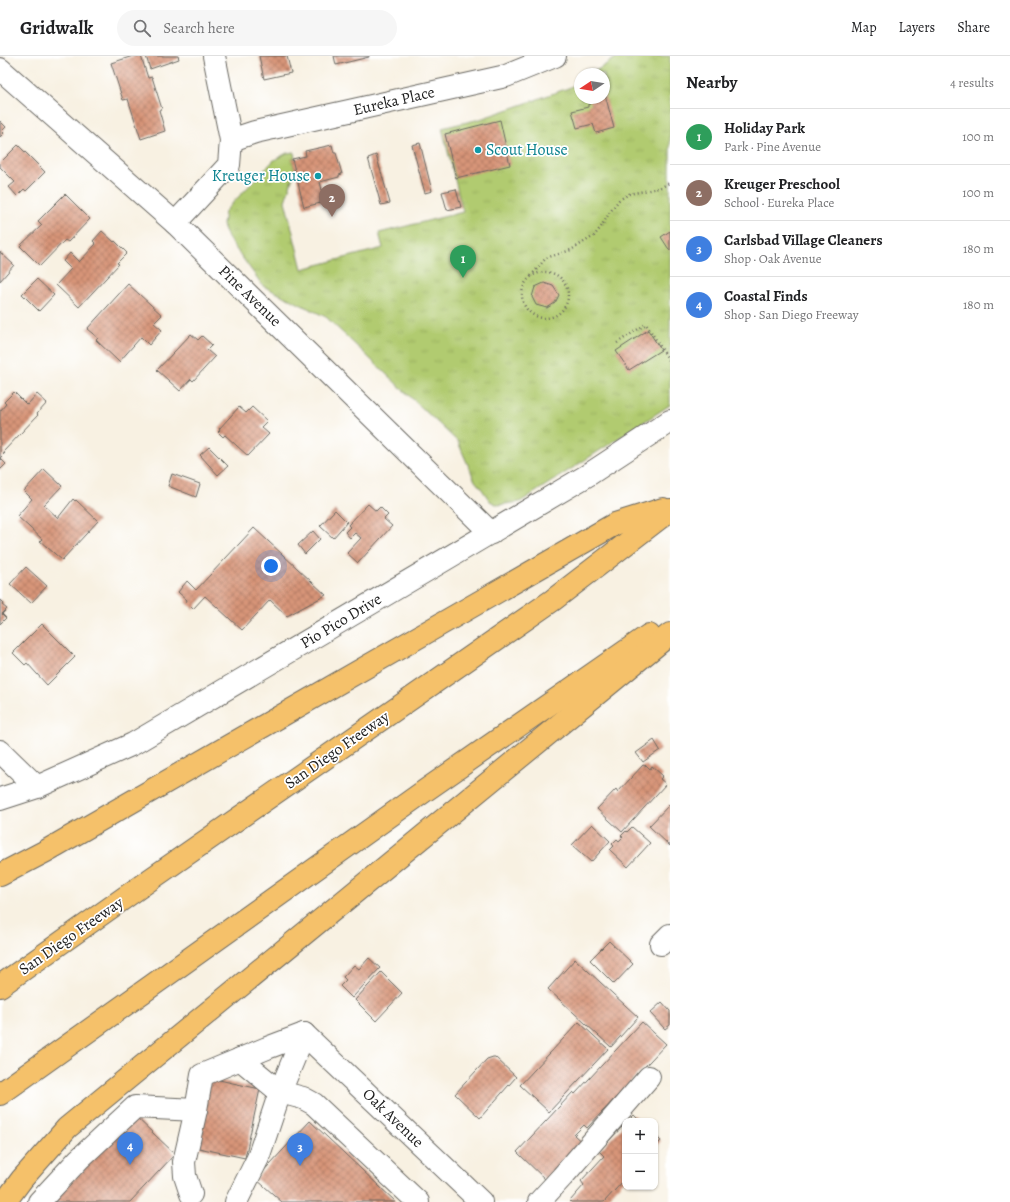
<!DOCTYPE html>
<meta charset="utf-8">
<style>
:root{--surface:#fff;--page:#f6f6f6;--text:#202124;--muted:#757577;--line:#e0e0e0;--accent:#0b8043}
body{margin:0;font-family:Alegreya,serif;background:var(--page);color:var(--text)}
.controls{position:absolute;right:12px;bottom:12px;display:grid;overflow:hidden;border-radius:8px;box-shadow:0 1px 3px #0004}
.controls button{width:36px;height:36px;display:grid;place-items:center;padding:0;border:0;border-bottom:1px solid var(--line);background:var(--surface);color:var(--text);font:20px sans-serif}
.compass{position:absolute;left:574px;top:12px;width:36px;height:36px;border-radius:50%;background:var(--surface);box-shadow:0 1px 3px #0004;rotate:258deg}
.you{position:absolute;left:271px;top:510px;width:14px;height:14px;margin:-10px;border:3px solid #fff;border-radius:50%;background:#1a73e8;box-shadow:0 0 0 6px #1a73e833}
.badge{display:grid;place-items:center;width:26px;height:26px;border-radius:50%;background:var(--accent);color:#fff;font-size:13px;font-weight:700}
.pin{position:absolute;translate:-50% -33px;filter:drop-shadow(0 1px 2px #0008)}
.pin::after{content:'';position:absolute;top:21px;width:14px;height:12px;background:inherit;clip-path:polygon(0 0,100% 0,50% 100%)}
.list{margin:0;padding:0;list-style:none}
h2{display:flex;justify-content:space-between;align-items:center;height:52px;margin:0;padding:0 16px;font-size:17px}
h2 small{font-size:13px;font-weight:400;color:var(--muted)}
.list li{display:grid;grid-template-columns:26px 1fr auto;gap:12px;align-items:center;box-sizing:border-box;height:56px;padding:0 16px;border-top:1px solid var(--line)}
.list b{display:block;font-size:15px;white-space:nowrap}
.list p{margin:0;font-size:13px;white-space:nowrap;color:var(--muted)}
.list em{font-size:13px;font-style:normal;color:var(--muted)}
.icon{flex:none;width:22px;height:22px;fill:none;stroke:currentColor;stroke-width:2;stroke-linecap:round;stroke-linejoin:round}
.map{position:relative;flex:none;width:670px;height:1146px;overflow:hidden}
header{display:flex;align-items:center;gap:24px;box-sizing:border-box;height:56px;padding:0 20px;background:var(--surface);border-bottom:1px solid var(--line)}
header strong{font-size:19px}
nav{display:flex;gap:22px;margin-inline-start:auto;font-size:14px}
.search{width:280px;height:36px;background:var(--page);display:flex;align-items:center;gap:10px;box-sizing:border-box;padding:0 14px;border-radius:22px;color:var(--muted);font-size:15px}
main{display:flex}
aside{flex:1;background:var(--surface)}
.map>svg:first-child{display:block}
.grass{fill:url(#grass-tufts);stroke:#667446}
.building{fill:url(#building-cross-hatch)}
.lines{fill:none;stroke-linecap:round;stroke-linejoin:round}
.minor-casing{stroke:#696761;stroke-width:24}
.highway-casing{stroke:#696761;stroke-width:24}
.path{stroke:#696761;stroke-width:2.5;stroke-dasharray:1 3;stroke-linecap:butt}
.minor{stroke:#fff;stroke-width:22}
.highway{stroke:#f5c16b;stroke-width:22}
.culture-dot{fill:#0f9aa8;stroke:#fff;stroke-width:1.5}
.labels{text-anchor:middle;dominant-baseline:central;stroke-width:3.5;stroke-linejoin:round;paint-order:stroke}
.street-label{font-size:16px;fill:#1c1c1c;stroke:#fff}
.culture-label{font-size:16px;fill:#0d838f;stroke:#fff;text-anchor:start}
</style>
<header>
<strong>Gridwalk</strong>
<div class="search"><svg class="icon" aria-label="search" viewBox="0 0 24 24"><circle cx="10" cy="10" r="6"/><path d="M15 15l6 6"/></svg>Search here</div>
<nav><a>Map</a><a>Layers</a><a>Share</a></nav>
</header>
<main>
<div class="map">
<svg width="670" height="1146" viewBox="0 0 670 1146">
<defs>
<pattern id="grass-tufts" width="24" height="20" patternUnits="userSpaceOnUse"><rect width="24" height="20" fill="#b1cb70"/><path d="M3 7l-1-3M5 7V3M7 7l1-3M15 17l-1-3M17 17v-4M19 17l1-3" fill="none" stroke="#98ae60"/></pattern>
<pattern id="building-cross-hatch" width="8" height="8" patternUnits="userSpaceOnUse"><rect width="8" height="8" fill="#d79478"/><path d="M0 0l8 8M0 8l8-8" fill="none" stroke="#ae7862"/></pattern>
</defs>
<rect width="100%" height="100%" fill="#fff"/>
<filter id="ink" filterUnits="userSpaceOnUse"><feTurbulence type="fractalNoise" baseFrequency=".025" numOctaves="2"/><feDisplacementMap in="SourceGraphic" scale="8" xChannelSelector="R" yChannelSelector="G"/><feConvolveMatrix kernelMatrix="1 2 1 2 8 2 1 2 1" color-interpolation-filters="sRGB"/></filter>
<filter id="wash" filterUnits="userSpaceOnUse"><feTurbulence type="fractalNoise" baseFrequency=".012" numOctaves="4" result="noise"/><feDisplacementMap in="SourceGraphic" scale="16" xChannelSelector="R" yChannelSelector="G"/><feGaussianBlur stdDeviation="0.9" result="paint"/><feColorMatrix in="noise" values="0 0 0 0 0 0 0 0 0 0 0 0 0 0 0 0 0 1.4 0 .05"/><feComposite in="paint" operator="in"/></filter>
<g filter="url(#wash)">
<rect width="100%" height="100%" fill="#f8f1e2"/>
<path class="grass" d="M619 0H670V349L520 446 498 449 490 445 481 432 475 425 458 386 326 261 263 230 228 182 223 169 225 155 274 104 287 97 294 96 295 102 292 103 295 115 285 145 302 213 383 192 379 177 463 156 442 72 480 63 521 49 571 31 580 25V42H604V18H591Z"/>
<g id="blocks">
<g class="building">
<path d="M133 0H141L148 22 152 21 162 53 159 54 165 75 141 83 128 43 123 44 111 7Z"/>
<path d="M146 0H178L179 3 150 13Z"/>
<path d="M259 0H287L291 17 264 23Z"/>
<path d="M334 0H369V1L336 9Z"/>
<path d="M604 35 614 72 596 77 593 68 577 72 572 55 588 51V48H591L589 42H604Z"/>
<path d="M500 64 510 109 456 122 445 78Z"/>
<path d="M0 65 6 71 2 75 4 77 0 81Z"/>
<path d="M420 87 432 135 425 137 412 89Z"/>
<path d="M18 89 45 116 26 135 24 133 17 140 9 131 15 126 0 111V107Z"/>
<path d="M332 89 334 97H336L342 118 339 119V121L320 126 325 146 304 151 292 103 306 100 305 95Z"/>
<path d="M376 99 390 147 381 149 368 102Z"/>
<path d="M456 133 461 151 447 154 442 136Z"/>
<path d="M65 138 90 163 68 186 65 184 40 210 20 190 42 169 38 165Z"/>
<path d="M102 175 114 186 115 185 127 197 117 207 119 208 79 251 56 229 71 213 63 205 70 197 79 206 96 188 93 185Z"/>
<path d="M670 175V195L661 181Z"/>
<path d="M0 196 14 209 0 225Z"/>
<path d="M37 223 54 239 39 255 22 238Z"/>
<path d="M544 227 553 230 559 239 555 247 547 252 536 249 532 241 535 231Z"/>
<path d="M128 228 162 259 154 267 162 274 149 289 141 281 119 306 96 284 98 282 87 273Z"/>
<path d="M648 274 661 294 629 314 616 295Z"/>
<path d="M191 278 198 284 202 280 212 289 207 294 215 301 193 325 191 323 180 335 157 314Z"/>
<path d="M14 336 27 349 37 338 47 347 37 358 38 359 3 396 5 397 0 402 6 408 0 414V355L6 348 4 346Z"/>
<path d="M239 351 246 357 252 351 267 365 261 371 269 378 248 400 225 379 223 381 218 376 220 374 219 373Z"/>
<path d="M209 391 228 410 218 419 200 399Z"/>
<path d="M44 413 62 430 44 449 58 462 73 443 75 445 76 444 98 465 62 504 40 485 42 483 17 460 32 443 24 435Z"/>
<path d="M172 418 200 428 196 441 168 430Z"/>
<path d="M368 448 376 455 380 451 388 459 384 463 392 470 358 507 347 497 361 482 355 477 350 482 345 476 350 471 348 469Z"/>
<path d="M335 454 347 466 333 482 320 470Z"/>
<path d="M254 472 326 539 287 560 270 544 242 574 205 540 193 553 186 546 187 544 178 536 187 525 196 534Z"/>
<path d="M313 475 320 483 305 498 298 489Z"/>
<path d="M26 511 47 530 31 547 10 528Z"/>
<path d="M0 543 4 547 2 549 7 553 2 558 6 562 0 568Z"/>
<path d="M42 568 75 601 47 629 27 607 25 609 13 597Z"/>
<path d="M654 684 660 694 643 706 636 697Z"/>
<path d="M643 709 645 710 646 709 650 713 652 710 663 720 660 723 666 728 622 776 597 753 616 733 618 736Z"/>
<path d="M670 748V790L649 770Z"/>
<path d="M592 768 610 785 591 806 572 789Z"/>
<path d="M632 771 650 787 628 811 610 794 614 790 612 788 617 783 619 785 623 781 621 780 626 775 627 776Z"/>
<path d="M609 885 633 908 614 928 590 904Z"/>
<path d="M369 902 380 912 352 942 340 930 346 924 343 921 354 909 359 913Z"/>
<path d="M575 903 638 961 611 991 548 933Z"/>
<path d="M381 916 402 937 376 965 355 944Z"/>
<path d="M662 946 670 955V969L665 973 650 957Z"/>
<path d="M579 966 608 993 549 1056 520 1029Z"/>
<path d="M642 966 666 988 587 1072 584 1069 574 1079 585 1089 549 1127 517 1096 573 1036 575 1038Z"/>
<path d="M493 1001H495L516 1021 480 1062 455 1038 487 1003Z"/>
<path d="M210 1022 260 1033 245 1102 194 1091Z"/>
<path d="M134 1059 175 1098 130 1146H52Z"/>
<path d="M634 1059 640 1065H628Z"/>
<path d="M310 1065 396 1146H282L256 1123Z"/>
<path d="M625 1068V1123L604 1146H571L570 1145 584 1129 581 1125 604 1100 599 1095Z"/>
<path d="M655 1079 661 1085 655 1091Z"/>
</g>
</g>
</g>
<g filter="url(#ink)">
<use href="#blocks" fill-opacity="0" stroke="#696761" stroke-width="1"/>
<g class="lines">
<g class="minor-casing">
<g id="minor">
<path d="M0 13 175 167 491 477"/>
<path d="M231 84 255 76 506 20 555 0"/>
<path d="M175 167 192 149 229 109 231 84 214 0"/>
<path d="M0 695 37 731"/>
<path d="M0 743 37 731 133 688 588 419 670 365"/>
<path d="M661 888 670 879"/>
<path d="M304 978 481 1146"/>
<path d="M240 1003 280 1036 303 1042 314 1048 418 1146"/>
<path d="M191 1138 185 1120 184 1106 196 1054 202 1019 267 992 304 978"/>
<path d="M39 1146 79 1103 135 1051 196 1054"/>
<path d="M236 1146 258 1102 280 1036 304 978"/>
<path d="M539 1146 562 1121 649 1021"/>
</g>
</g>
<g class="highway-casing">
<g id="highway">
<path d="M0 819 46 795 615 468 663 453"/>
<path d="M0 930 151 823 553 544 670 454"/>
<path d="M0 1038 426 734 649 579"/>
<path d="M5 1146 22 1123 67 1072 670 578"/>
</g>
</g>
<g class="path">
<circle cx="545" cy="239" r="23"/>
<path d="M531 220 546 202 571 194 594 180 601 171 610 156 619 144 629 138 659 132 670 127"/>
<path d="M617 287 646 268 670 306"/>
</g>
<use href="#minor" class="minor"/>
<use href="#highway" class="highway"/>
</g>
</g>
<g class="culture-dot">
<circle cx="478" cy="94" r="4"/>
<circle cx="318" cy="120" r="4"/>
</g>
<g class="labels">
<g class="street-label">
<text transform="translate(394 45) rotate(-13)">Eureka Place</text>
<text transform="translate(250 240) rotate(44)">Pine Avenue</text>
<text transform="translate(341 565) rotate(-31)">Pio Pico Drive</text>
<text transform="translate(337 694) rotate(-35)">San Diego Freeway</text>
<text transform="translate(71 880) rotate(-35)">San Diego Freeway</text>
<text transform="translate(393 1062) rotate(44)">Oak Avenue</text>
</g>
<g class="culture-label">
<text x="486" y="94">Scout House</text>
<text x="310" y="120" text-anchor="end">Kreuger House</text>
</g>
</g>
</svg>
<div class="controls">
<button>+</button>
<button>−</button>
</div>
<svg class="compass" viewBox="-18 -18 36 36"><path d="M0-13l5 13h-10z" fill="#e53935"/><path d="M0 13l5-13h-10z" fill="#757577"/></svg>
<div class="you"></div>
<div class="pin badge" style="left:463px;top:222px;background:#2e9e5b">1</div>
<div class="pin badge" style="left:332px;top:161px;background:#8d6e63">2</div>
<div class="pin badge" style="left:300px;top:1110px;background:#3f7fe0">3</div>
<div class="pin badge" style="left:130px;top:1109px;background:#3f7fe0">4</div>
</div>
<aside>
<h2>Nearby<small>4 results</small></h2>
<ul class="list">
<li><span class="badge" style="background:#2e9e5b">1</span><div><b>Holiday Park</b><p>Park · Pine Avenue</p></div><em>100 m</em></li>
<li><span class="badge" style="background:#8d6e63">2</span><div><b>Kreuger Preschool</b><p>School · Eureka Place</p></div><em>100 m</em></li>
<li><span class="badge" style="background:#3f7fe0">3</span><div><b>Carlsbad Village Cleaners</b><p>Shop · Oak Avenue</p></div><em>180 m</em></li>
<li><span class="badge" style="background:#3f7fe0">4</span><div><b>Coastal Finds</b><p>Shop · San Diego Freeway</p></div><em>180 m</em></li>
</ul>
</aside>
</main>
